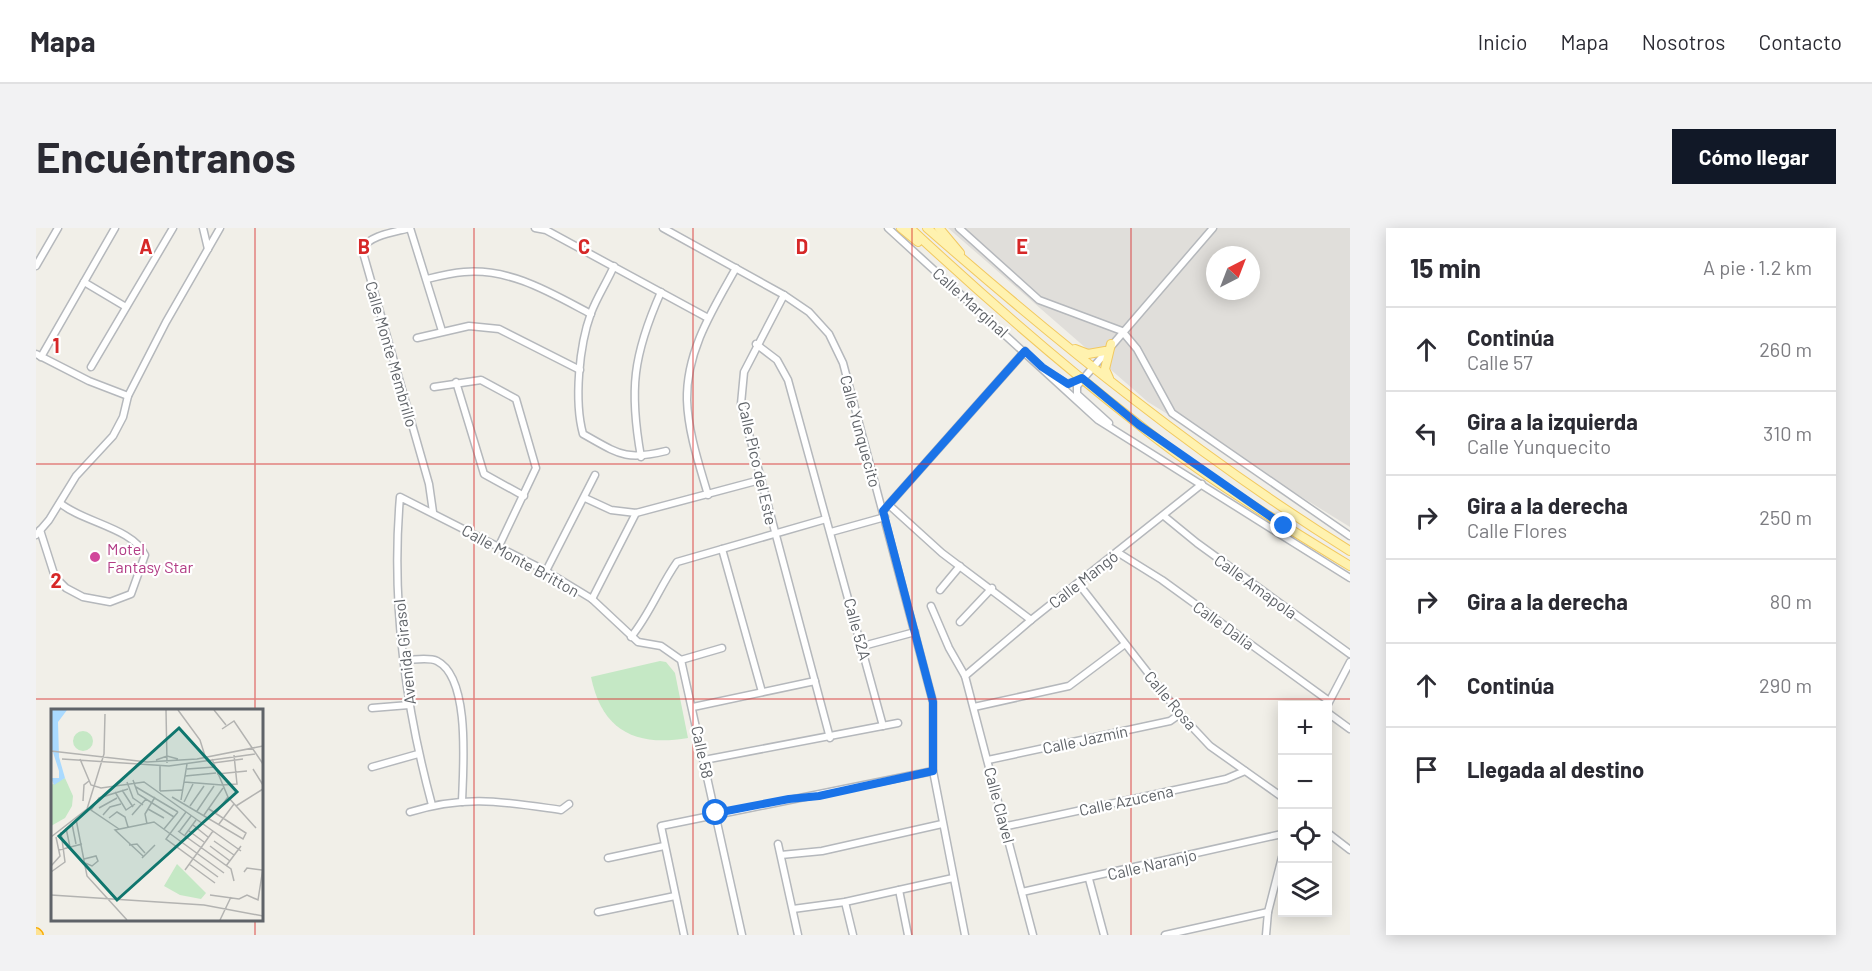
<!DOCTYPE html>
<html lang="es">
<meta charset="utf-8">
<style>
:root{--surface:#fff;--page:#f2f2f3;--text:#2b2b33;--muted:#7c7c81;--line:#e1e1e2;--accent:#111827}
body{margin:0;font-family:Barlow,sans-serif;background:var(--page);color:var(--text)}
.controls{position:absolute;right:18px;bottom:18px;display:grid;overflow:hidden;border-radius:0px;box-shadow:0 3px 15px #0003}
.controls button{width:54px;height:54px;display:grid;place-items:center;padding:0;border:0;border-bottom:2px solid var(--line);background:var(--surface);color:var(--text);font:30px sans-serif}
.compass{position:absolute;left:1170px;top:18px;width:54px;height:54px;border-radius:50%;background:var(--surface);box-shadow:0 3px 15px #0003;rotate:42deg}
.stop{position:absolute;width:18px;height:18px;margin:-14px;border:4px solid #1a73e8;border-radius:50%;background:#fff}
.stop.end{background:#1a73e8;border-color:#fff;box-shadow:0 2px 6px #0008}
.list{margin:0;padding:0;list-style:none}
h2{display:flex;justify-content:space-between;align-items:center;height:78px;margin:0;padding:0 24px;font-size:26px}
h2 small{font-size:20px;font-weight:400;color:var(--muted)}
.list li{display:grid;grid-template-columns:39px 1fr auto;gap:18px;align-items:center;box-sizing:border-box;height:84px;padding:0 24px;border-top:2px solid var(--line)}
.list b{display:block;font-size:22px;white-space:nowrap}
.list p{margin:0;font-size:20px;white-space:nowrap;color:var(--muted)}
.list em{font-size:20px;font-style:normal;color:var(--muted)}
.icon{flex:none;width:33px;height:33px;fill:none;stroke:currentColor;stroke-width:2;stroke-linecap:round;stroke-linejoin:round}
.map{position:relative;flex:none;width:1314px;height:707px;overflow:hidden;border-radius:0px}
header{display:flex;align-items:center;gap:36px;box-sizing:border-box;height:84px;padding:0 30px;background:var(--surface);border-bottom:2px solid var(--line)}
header strong{font-size:28px}
nav{display:flex;gap:33px;margin-inline-start:auto;font-size:21px}
.intro{display:flex;align-items:center;justify-content:space-between;box-sizing:border-box;height:144px;padding:0 36px}
h1{margin:0;font-size:42px}
.button{padding:15px 27px;border-radius:0px;background:var(--accent);color:#fff;font-size:21px;font-weight:700}
main{display:flex;gap:36px;padding:0 36px}
aside{flex:1;background:var(--surface);border-radius:0px;box-shadow:0 3px 15px #0003}
.map>svg:first-child{display:block}
.industrial{fill:#e0deda;fill-rule:evenodd}
.green{fill:#c5e8c5}
.lines{fill:none;stroke-linecap:round;stroke-linejoin:round}
.minor-casing{stroke:#b5b8bc;stroke-width:9}
.major-casing{stroke:#f2c960;stroke-width:10}
.highway-casing{stroke:#f9ab00;stroke-width:12}
.minor{stroke:#fff;stroke-width:6}
.major{stroke:#fff2af;stroke-width:8}
.highway{stroke:#fde293;stroke-width:9}
.route{stroke:#1a73e8;stroke-width:8}
.grid{fill:none;stroke:#d62828;stroke-width:1.5;stroke-opacity:0.55}
.hotel-dot{fill:#d1479c;stroke:#fff;stroke-width:2}
.labels{text-anchor:middle;dominant-baseline:central;stroke-width:4.5;stroke-linejoin:round;paint-order:stroke}
.street-label{font-size:16px;fill:#5f6368;stroke:#fff}
.hotel-label{font-size:16px;fill:#b23c85;stroke:#fff;text-anchor:start}
.inset-road{fill:none;stroke:#b3b3b1;stroke-width:1.5}
.view{fill:#0f766e;fill-opacity:0.15;stroke:#0f766e;stroke-width:3}
.inset-edge{fill:none;stroke:#5f6368;stroke-width:3}
.grid-label{font-size:20px;text-anchor:middle;font-weight:bold;fill:#d62828;stroke:#fff;stroke-width:4.5;stroke-linejoin:round;paint-order:stroke}
</style>
<header>
<strong>Mapa</strong>
<nav><a>Inicio</a><a>Mapa</a><a>Nosotros</a><a>Contacto</a></nav>
</header>
<div class="intro"><h1>Encuéntranos</h1><a class="button">Cómo llegar</a></div>
<main>
<div class="map">
<svg width="1314" height="707" viewBox="0 0 1314 707">
<rect width="100%" height="100%" fill="#f1efe8"/>
<path class="industrial" d="M912 0H1314V299L1112 174ZM1179 27H1215V63H1179Z"/>
<path class="green" d="M624 433 630 434 639 445 652 510C600 519 566 503 555 449Z"/>
<g class="lines">
<g class="minor-casing">
<g id="minor">
<path d="M167 0 172 21"/>
<path d="M374 0C360 4 333 7 326 21L393 256 397 284"/>
<path d="M374 0 406 103"/>
<path d="M499 0 510 2 672 90"/>
<path d="M627 0 748 67 773 84 793 106 807 135 897 474V543L929 707"/>
<path d="M852 0 1062 192 1314 350"/>
<path d="M923 0 1003 72 1086 103 1101 121 1136 185 1314 308"/>
<path d="M0 38 22 0"/>
<path d="M578 38C571 54 561 69 555 85 543 118 538 173 547 206 583 226 589 233 630 223"/>
<path d="M391 51C403 48 415 45 428 44 475 40 515 65 555 86"/>
<path d="M48 54 90 79"/>
<path d="M748 67 708 144 705 176 794 510"/>
<path d="M381 110 433 98 463 101 544 142"/>
<path d="M720 116 741 132 752 152 847 498"/>
<path d="M0 126 53 153 92 168"/>
<path d="M5 129 79 0"/>
<path d="M55 139 137 0"/>
<path d="M1020 149 1031 156 1043 152"/>
<path d="M420 154 448 246 488 268"/>
<path d="M398 159 445 152 480 171 500 240 463 318"/>
<path d="M1073 195 1041 166V158L1177 0"/>
<path d="M605 229C593 162 597 127 625 64"/>
<path d="M672 267C663 236 652 204 651 172 650 123 677 81 700 40"/>
<path d="M549 270 575 282 600 285 724 252"/>
<path d="M853 277 906 325 995 392"/>
<path d="M847 283 989 123"/>
<path d="M1128 288 1161 315 1314 426"/>
<path d="M4 302 19 349 30 360 47 369 74 374 95 366 109 327C97 300 46 294 24 275"/>
<path d="M795 304 849 289"/>
<path d="M0 307 13 292 40 248 77 208 87 189 92 168 130 94 184 0"/>
<path d="M686 321 726 464"/>
<path d="M1081 324 1126 352 1293 473"/>
<path d="M510 343 559 247"/>
<path d="M1042 355 1144 486 1174 518 1246 569"/>
<path d="M904 362 924 338"/>
<path d="M556 371 600 285"/>
<path d="M895 378 913 420 929 448 997 707"/>
<path d="M924 394 956 360"/>
<path d="M595 409C614 386 624 358 641 334L790 291"/>
<path d="M827 418 879 404"/>
<path d="M369 432C378 432 393 429 401 433 435 450 427 541 426 574"/>
<path d="M645 432 686 420"/>
<path d="M929 448 995 392 1166 256"/>
<path d="M1291 478 1314 434"/>
<path d="M657 479 779 453"/>
<path d="M938 479 1033 458 1089 416"/>
<path d="M336 480 373 477"/>
<path d="M1292 485 1314 501"/>
<path d="M668 532 862 495"/>
<path d="M952 532 1134 493 1144 486"/>
<path d="M336 539 382 526"/>
<path d="M396 577C369 477 355 373 364 269L510 343 556 371 602 414 625 418 645 432 706 707"/>
<path d="M374 584C430 566 469 574 525 582L533 576"/>
<path d="M971 598 1190 551 1209 543"/>
<path d="M1292 605 1314 622"/>
<path d="M742 616 762 707"/>
<path d="M745 627 786 623 906 596"/>
<path d="M572 630 628 618"/>
<path d="M1053 651 1068 707"/>
<path d="M863 662 872 707"/>
<path d="M986 664 1246 606"/>
<path d="M809 674 817 707"/>
<path d="M757 681 809 674 917 650"/>
<path d="M562 684 639 668"/>
<path d="M648 707 625 598 897 543"/>
<path d="M1129 707 1232 684"/>
<path d="M1230 707 1232 684 1246 629"/>
</g>
</g>
<g class="major-casing">
<g id="major">
<path d="M865 0 882 14"/>
<path d="M874 0C947 68 1023 134 1102 196 1168 249 1242 294 1314 338"/>
<path d="M891 0C1025 117 1163 229 1314 323"/>
<path d="M903 0 924 25"/>
<path d="M1039 121 1052 126 1069 123"/>
<path d="M1073 150 1069 141 1075 116"/>
</g>
</g>
<g class="highway-casing">
<path id="highway" d="M0 705 2 707"/>
</g>
<use href="#minor" class="minor"/>
<use href="#major" class="major"/>
<use href="#highway" class="highway"/>
</g>
<g class="lines">
<path class="route" d="M680 585 753 571 783 568 897 543V474L847 283 989 123 1006 139 1032 156 1046 150 1103 197 1248 298"/>
</g>
<path class="grid" d="M219 0V482M438 0V707M657 0V707M876 0V707M1095 0V707M0 236H1314M0 471H1314M219 690V707"/>
<circle class="hotel-dot" cx="59" cy="329" r="6"/>
<g class="labels">
<g class="street-label">
<text transform="translate(935 74) rotate(42)">Calle Marginal</text>
<text transform="translate(356 126) rotate(74)">Calle Monte Membrillo</text>
<text transform="translate(825 203) rotate(75)">Calle Yunquecito</text>
<text transform="translate(722 235) rotate(77)">Calle Pico del Este</text>
<text transform="translate(485 332) rotate(29)">Calle Monte Britton</text>
<text transform="translate(1047 351) rotate(-38)">Calle Mangó</text>
<text transform="translate(1220 358) rotate(36)">Calle Amapola</text>
<text transform="translate(1188 397) rotate(36)">Calle Dalia</text>
<text transform="translate(822 401) rotate(75)">Calle 52A</text>
<text transform="translate(368 424) rotate(-96)">Avenida Girasol</text>
<text transform="translate(1135 472) rotate(50)">Calle Rosa</text>
<text transform="translate(1049 511) rotate(-12)">Calle Jazmín</text>
<text transform="translate(667 524) rotate(78)">Calle 58</text>
<text transform="translate(1090 572) rotate(-12)">Calle Azucena</text>
<text transform="translate(964 577) rotate(75)">Calle Clavel</text>
<text transform="translate(1116 636) rotate(-13)">Calle Naranjo</text>
</g>
<g class="hotel-label">
<text x="71" y="320">Motel<tspan x="71" dy="18">Fantasy Star</tspan></text>
</g>
</g>
<g transform="translate(15 481)">
<rect width="212" height="212" fill="#f1efe8"/>
<path d="M22 32a10 10 0 1 1 20 0a10 10 0 1 1-20 0ZM14 69 22 87 21 97 14 109 0 117V76ZM126 155 155 184 150 190 129 186 113 177Z" fill="#c5e8c5"/>
<path d="M0 1H16L7 13 8 48 14 69 3 76 0 69H8V62L0 37Z" fill="#aadaff"/>
<path class="inset-road" d="M115 1 116 54M127 1 149 31 154 47M163 1 175 16M171 20 183 12 212 55M0 42 96 53 146 50 212 37M11 50 118 57 204 45M29 50 40 76 50 79 93 73 190 142M161 50 177 88 205 119M105 51 116 47 127 50M162 54 192 50M109 57V82M136 60 164 58M202 60 212 76M166 65 196 62M134 67 165 64M82 71 87 85 123 108M76 73 82 89 92 96M133 73 171 76M171 76 186 75 183 46M85 78 127 103M71 81 82 98M109 82 131 81M64 83 75 101 84 95M121 88 192 130 195 124 158 100M130 91 136 55M32 92 33 76 38 72M133 93 142 75M139 97 153 77M185 97 212 80M48 99 66 89M97 100 113 109M146 102 163 77M135 103 115 130 167 168M165 104 177 88M52 106 59 98 70 95M81 106 95 90M153 106 172 79M58 109 66 103 74 108 77 118M25 110 36 167 76 211M21 115 25 135M96 115 94 105 104 88M168 115 183 95M142 116 157 128M15 119 19 138M68 120 40 101 48 89 77 80M113 120 127 103M127 122 180 160 183 172M138 122 153 133M128 123 140 107M134 126 145 111M0 128 36 100 53 45 54 5M163 132 183 146M78 136 86 135 94 144M159 137 179 152M8 141 31 135M92 147 64 121 103 113 173 164M91 149 104 136M33 150 45 147 47 152 41 157 34 154M138 155 164 174M0 157 9 147 5 128M175 157 190 137M134 161 162 122M0 163 14 153 10 123M193 163 196 159 211 161M0 186 153 196 212 207M159 186 188 190 196 186 207 191 212 159M169 211 180 188"/>
<path class="view" d="M128 19 186 83 66 191 8 127Z"/>
<rect width="212" height="212" class="inset-edge"/>
</g>
<g class="grid-label">
<text x="110" y="26">A</text>
<text x="328" y="26">B</text>
<text x="548" y="26">C</text>
<text x="766" y="26">D</text>
<text x="986" y="26">E</text>
<text x="20" y="125">1</text>
<text x="20" y="360">2</text>
</g>
</svg>
<div class="controls">
<button>+</button>
<button>−</button>
<button><svg class="icon" aria-label="locate" viewBox="0 0 24 24"><circle cx="12" cy="12" r="6"/><path d="M12 2v4M12 18v4M2 12h4M18 12h4"/></svg></button>
<button><svg class="icon" aria-label="layers" viewBox="0 0 24 24"><path d="M12 4l9 5-9 5-9-5zM3 14l9 5 9-5"/></svg></button>
</div>
<svg class="compass" viewBox="-18 -18 36 36"><path d="M0-13l5 13h-10z" fill="#e53935"/><path d="M0 13l5-13h-10z" fill="#7c7c81"/></svg>
<div class="stop" style="left:680px;top:585px"></div>
<div class="stop end" style="left:1248px;top:298px"></div>
</div>
<aside>
<h2>15 min<small>A pie · 1.2 km</small></h2>
<ul class="list">
<li><svg class="icon" aria-label="ahead" viewBox="0 0 24 24"><path d="M12 20V5M6 11l6-6 6 6"/></svg><div><b>Continúa</b><p>Calle 57</p></div><em>260 m</em></li>
<li><svg class="icon" aria-label="left" viewBox="0 0 24 24"><path d="M17 20v-9H6M10 6l-5 5 5 5"/></svg><div><b>Gira a la izquierda</b><p>Calle Yunquecito</p></div><em>310 m</em></li>
<li><svg class="icon" aria-label="right" viewBox="0 0 24 24"><path d="M7 20v-9h11M14 6l5 5-5 5"/></svg><div><b>Gira a la derecha</b><p>Calle Flores</p></div><em>250 m</em></li>
<li><svg class="icon" aria-label="right" viewBox="0 0 24 24"><path d="M7 20v-9h11M14 6l5 5-5 5"/></svg><div><b>Gira a la derecha</b></div><em>80 m</em></li>
<li><svg class="icon" aria-label="ahead" viewBox="0 0 24 24"><path d="M12 20V5M6 11l6-6 6 6"/></svg><div><b>Continúa</b></div><em>290 m</em></li>
<li><svg class="icon" aria-label="arrive" viewBox="0 0 24 24"><path d="M6 21V4h12l-3 4 3 4H6"/></svg><div><b>Llegada al destino</b></div></li>
</ul>
</aside>
</main>
